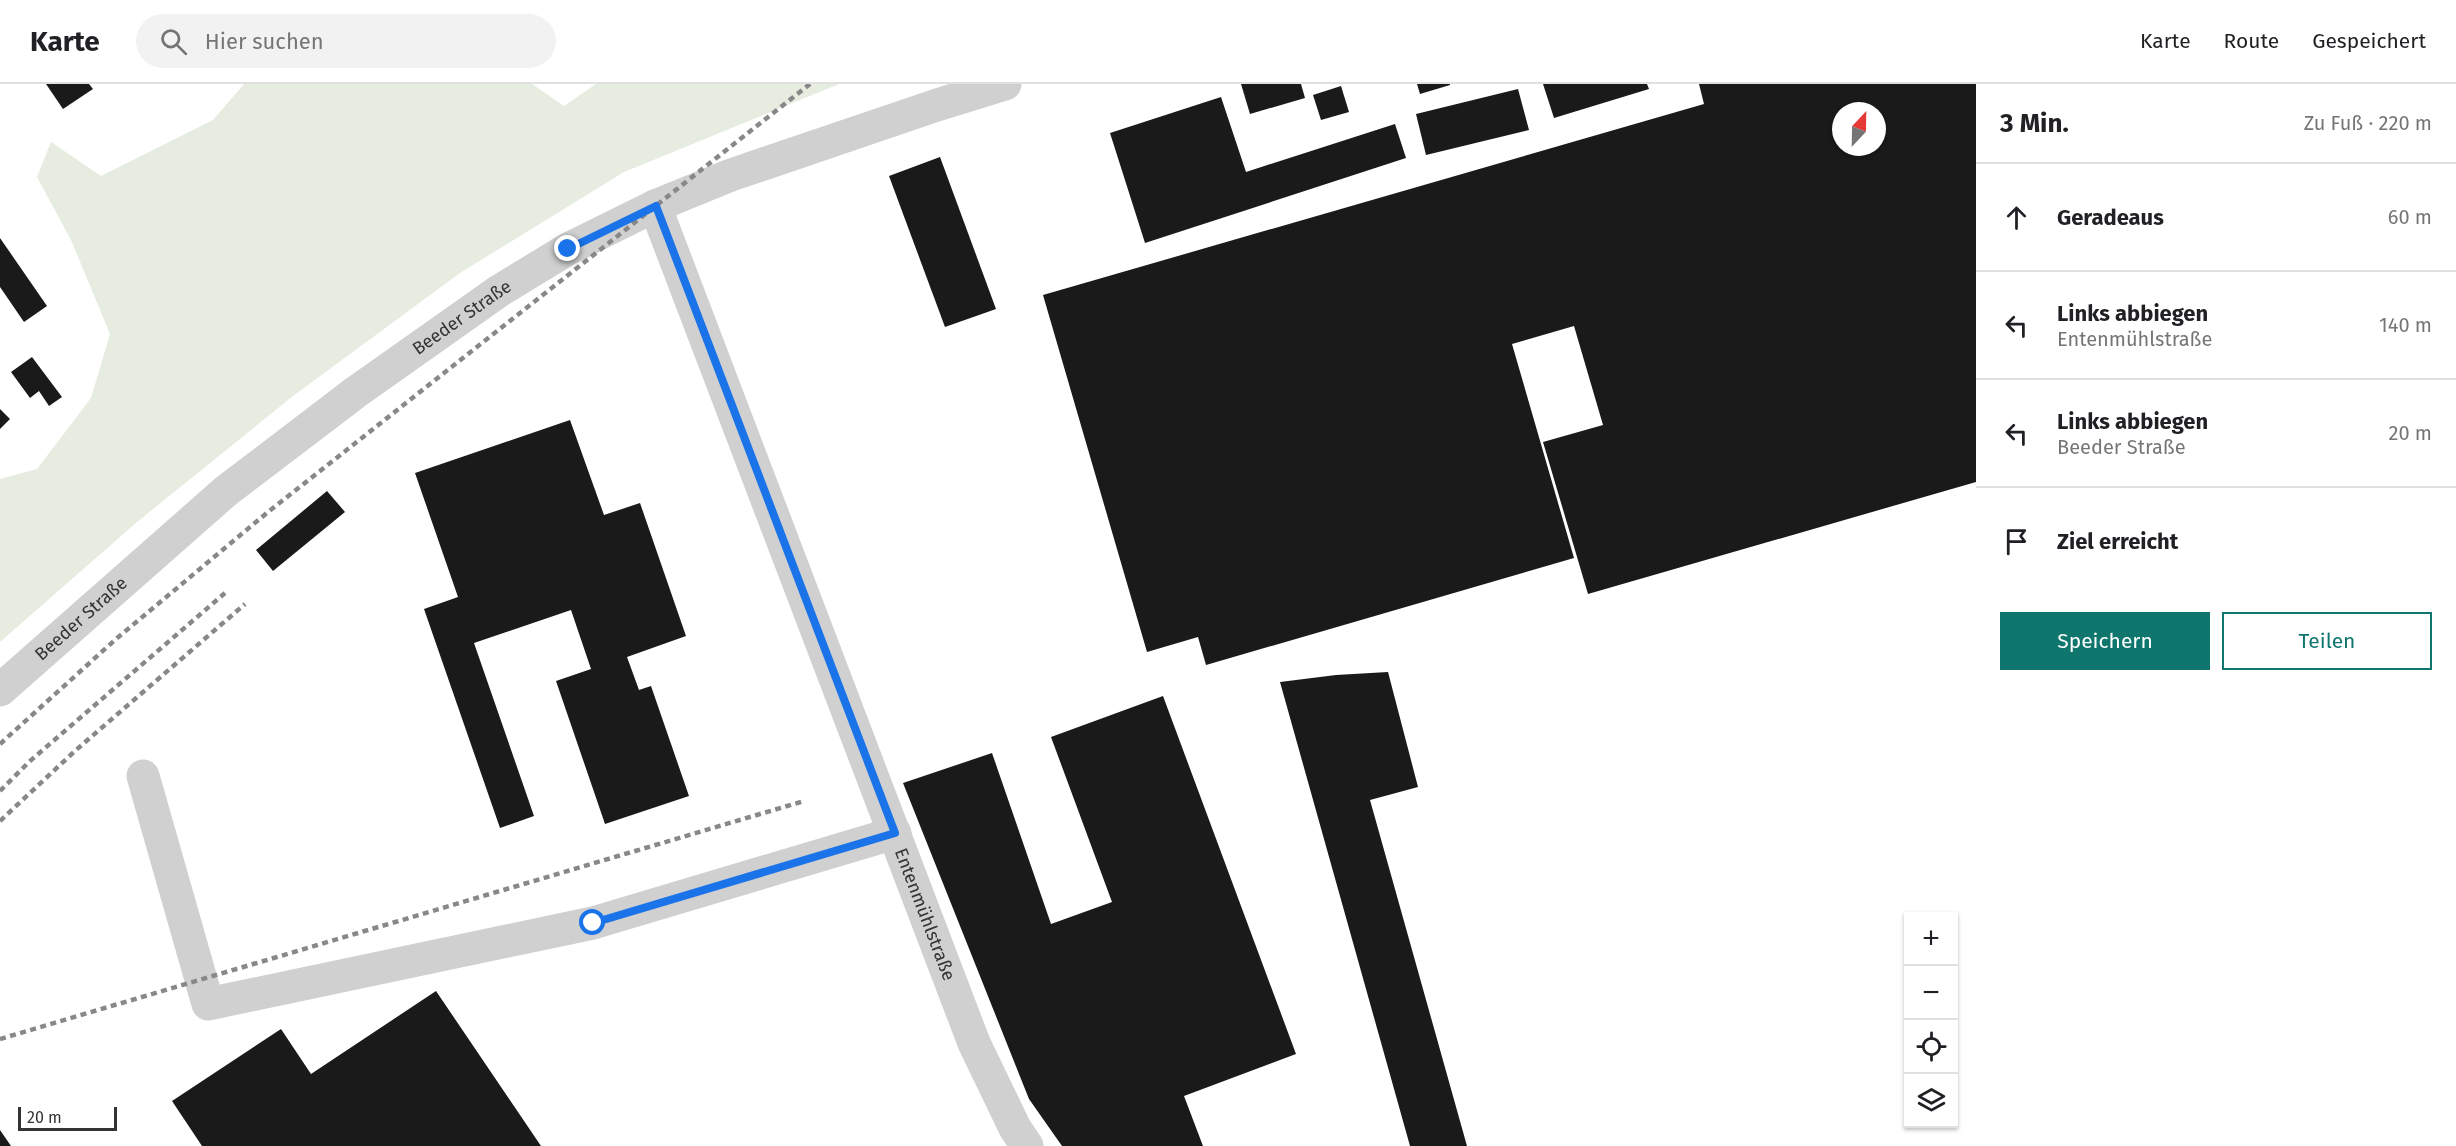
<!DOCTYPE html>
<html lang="de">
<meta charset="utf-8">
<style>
:root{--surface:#fff;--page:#f2f2f2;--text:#202124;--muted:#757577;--line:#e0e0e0;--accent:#0f766e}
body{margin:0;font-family:"Fira Sans",sans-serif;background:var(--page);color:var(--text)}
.controls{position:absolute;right:18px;bottom:18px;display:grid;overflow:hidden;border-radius:0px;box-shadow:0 2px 4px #0004}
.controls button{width:54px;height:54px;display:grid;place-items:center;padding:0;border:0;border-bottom:2px solid var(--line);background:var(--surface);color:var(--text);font:30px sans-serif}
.compass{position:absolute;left:1832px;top:18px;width:54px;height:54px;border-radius:50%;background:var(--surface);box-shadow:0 2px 4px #0004;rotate:22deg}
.scale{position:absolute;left:18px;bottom:15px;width:99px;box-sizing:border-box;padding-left:6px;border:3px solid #333;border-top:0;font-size:16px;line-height:21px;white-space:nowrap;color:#333;-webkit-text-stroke:4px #fff;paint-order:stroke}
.stop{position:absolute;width:18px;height:18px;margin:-14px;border:4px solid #1a73e8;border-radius:50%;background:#fff}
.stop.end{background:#1a73e8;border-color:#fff;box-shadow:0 2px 6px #0008}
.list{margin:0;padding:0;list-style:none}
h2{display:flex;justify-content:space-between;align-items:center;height:78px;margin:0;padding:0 24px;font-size:26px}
h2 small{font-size:20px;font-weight:400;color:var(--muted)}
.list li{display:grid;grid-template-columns:39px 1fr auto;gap:18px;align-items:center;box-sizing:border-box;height:108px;padding:0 24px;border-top:2px solid var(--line)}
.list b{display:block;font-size:22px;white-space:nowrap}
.list p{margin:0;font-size:20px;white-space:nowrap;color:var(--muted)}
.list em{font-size:20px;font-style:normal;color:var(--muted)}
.actions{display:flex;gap:12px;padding:18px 24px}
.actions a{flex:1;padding:14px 0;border:2px solid var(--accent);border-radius:0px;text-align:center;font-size:21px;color:var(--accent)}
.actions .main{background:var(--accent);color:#fff}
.icon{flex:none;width:33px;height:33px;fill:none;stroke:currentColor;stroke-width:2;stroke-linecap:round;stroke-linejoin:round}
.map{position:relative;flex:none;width:1976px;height:1062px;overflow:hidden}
header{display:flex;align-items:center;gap:36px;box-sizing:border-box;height:84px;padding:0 30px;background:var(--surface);border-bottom:2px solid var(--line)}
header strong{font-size:28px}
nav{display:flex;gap:33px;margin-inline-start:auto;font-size:21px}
.search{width:420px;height:54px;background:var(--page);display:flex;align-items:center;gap:15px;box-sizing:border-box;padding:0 21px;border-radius:33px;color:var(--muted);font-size:22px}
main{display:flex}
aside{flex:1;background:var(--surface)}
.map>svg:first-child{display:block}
.green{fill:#e6ecdf}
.building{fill:#1a1a1a;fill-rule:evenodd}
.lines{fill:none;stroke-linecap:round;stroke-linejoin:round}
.minor{stroke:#d0d0d0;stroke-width:33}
.rail{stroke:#888;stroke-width:4.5;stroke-dasharray:6 4.5;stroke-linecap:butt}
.route{stroke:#1a73e8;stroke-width:8}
.labels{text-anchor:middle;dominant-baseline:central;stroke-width:6;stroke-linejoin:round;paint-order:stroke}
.street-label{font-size:18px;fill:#333;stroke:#fff}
</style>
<header>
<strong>Karte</strong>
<div class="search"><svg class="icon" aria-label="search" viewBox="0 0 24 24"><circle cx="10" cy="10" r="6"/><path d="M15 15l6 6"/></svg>Hier suchen</div>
<nav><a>Karte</a><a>Route</a><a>Gespeichert</a></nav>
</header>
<main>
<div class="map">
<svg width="1976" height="1062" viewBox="0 0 1976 1062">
<rect width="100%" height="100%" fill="#fff"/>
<path class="green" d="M244 0H532L564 22 596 0H839L624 88 460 189 293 312 137 438 0 558V395L37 385 91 314 110 250 71 156 37 93 51 58 101 92 213 36Z"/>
<g class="building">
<path d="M46 0H89L93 5 63 25Z"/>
<path d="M1241 0H1301L1305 14 1250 30Z"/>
<path d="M1417 0H1450V1L1420 10Z"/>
<path d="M1543 0H1647L1649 5 1554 34Z"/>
<path d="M1699 0H1976V398L1588 510 1543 358 1603 341 1574 242 1512 260 1574 474 1206 581 1198 553 1147 568 1043 211 1704 20ZM1841 27H1877V63H1841Z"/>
<path d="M1341 2 1349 28 1321 36 1313 11Z"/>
<path d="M1518 5 1529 46 1426 71 1416 30Z"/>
<path d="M1221 13 1246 88 1395 40 1406 74 1145 159 1110 49Z"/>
<path d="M940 73 996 225 945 243 889 92Z"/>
<path d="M0 154 47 222 24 238 0 203Z"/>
<path d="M32 273 62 313 49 322 39 307 30 314 11 288Z"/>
<path d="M0 325 10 335 0 345Z"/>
<path d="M570 336 604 431 640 419 686 552 627 573 639 606 651 602 689 712 605 740 556 597 591 585 571 526 474 559 534 732 500 744 424 525 458 513 415 389Z"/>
<path d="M327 407 345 428 273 487 256 466Z"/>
<path d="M1388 588 1418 703 1370 716 1467 1062H1410L1280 598 1336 591Z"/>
<path d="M1163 612 1296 970 1184 1012 1203 1062H1062L1029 1015 903 699 992 669 1051 840 1112 818 1051 653Z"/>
<path d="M436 907 541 1062H202L172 1017 281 945 311 990Z"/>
<path d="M0 1046 11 1062H0Z"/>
</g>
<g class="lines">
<g class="minor">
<path id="s1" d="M655 122 974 959 1015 1044 1027 1062"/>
<path id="s2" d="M0 606 226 407 356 308 499 207 568 165 655 122 731 91 937 21 1005 0"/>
<path d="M143 692 208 920 593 839 895 749"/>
</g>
<g class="rail">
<path d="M0 660 116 555 268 428 810 0"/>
<path d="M0 707 30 677 225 509"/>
<path d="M0 737 76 666 245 520"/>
<path d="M0 955 804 717"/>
</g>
</g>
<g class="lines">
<path class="route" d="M568 165 656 122 895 749 593 839"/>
</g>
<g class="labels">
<g class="street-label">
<text stroke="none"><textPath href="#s2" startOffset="594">Beeder Straße</textPath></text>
<text stroke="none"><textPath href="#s2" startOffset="108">Beeder Straße</textPath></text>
<text stroke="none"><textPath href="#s1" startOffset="758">Entenmühlstraße</textPath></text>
</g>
</g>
</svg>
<div class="controls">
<button>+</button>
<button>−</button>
<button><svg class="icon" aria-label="locate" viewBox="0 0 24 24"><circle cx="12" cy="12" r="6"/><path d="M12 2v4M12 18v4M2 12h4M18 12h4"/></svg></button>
<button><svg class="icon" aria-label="layers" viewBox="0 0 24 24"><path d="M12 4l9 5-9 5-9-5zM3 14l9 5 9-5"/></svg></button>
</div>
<svg class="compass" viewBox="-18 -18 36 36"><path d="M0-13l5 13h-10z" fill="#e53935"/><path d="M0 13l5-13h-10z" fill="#757577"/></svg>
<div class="scale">20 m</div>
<div class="stop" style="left:593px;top:839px"></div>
<div class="stop end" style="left:568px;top:165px"></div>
</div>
<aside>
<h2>3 Min.<small>Zu Fuß · 220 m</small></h2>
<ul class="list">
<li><svg class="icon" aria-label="ahead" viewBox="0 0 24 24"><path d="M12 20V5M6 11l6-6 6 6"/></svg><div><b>Geradeaus</b></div><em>60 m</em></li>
<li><svg class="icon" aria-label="left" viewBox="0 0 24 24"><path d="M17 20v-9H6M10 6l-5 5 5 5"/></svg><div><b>Links abbiegen</b><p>Entenmühlstraße</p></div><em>140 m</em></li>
<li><svg class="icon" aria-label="left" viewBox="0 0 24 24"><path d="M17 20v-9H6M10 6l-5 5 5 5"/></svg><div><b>Links abbiegen</b><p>Beeder Straße</p></div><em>20 m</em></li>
<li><svg class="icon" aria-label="arrive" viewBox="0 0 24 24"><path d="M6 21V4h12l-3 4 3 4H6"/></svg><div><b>Ziel erreicht</b></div></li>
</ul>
<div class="actions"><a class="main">Speichern</a><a>Teilen</a></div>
</aside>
</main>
